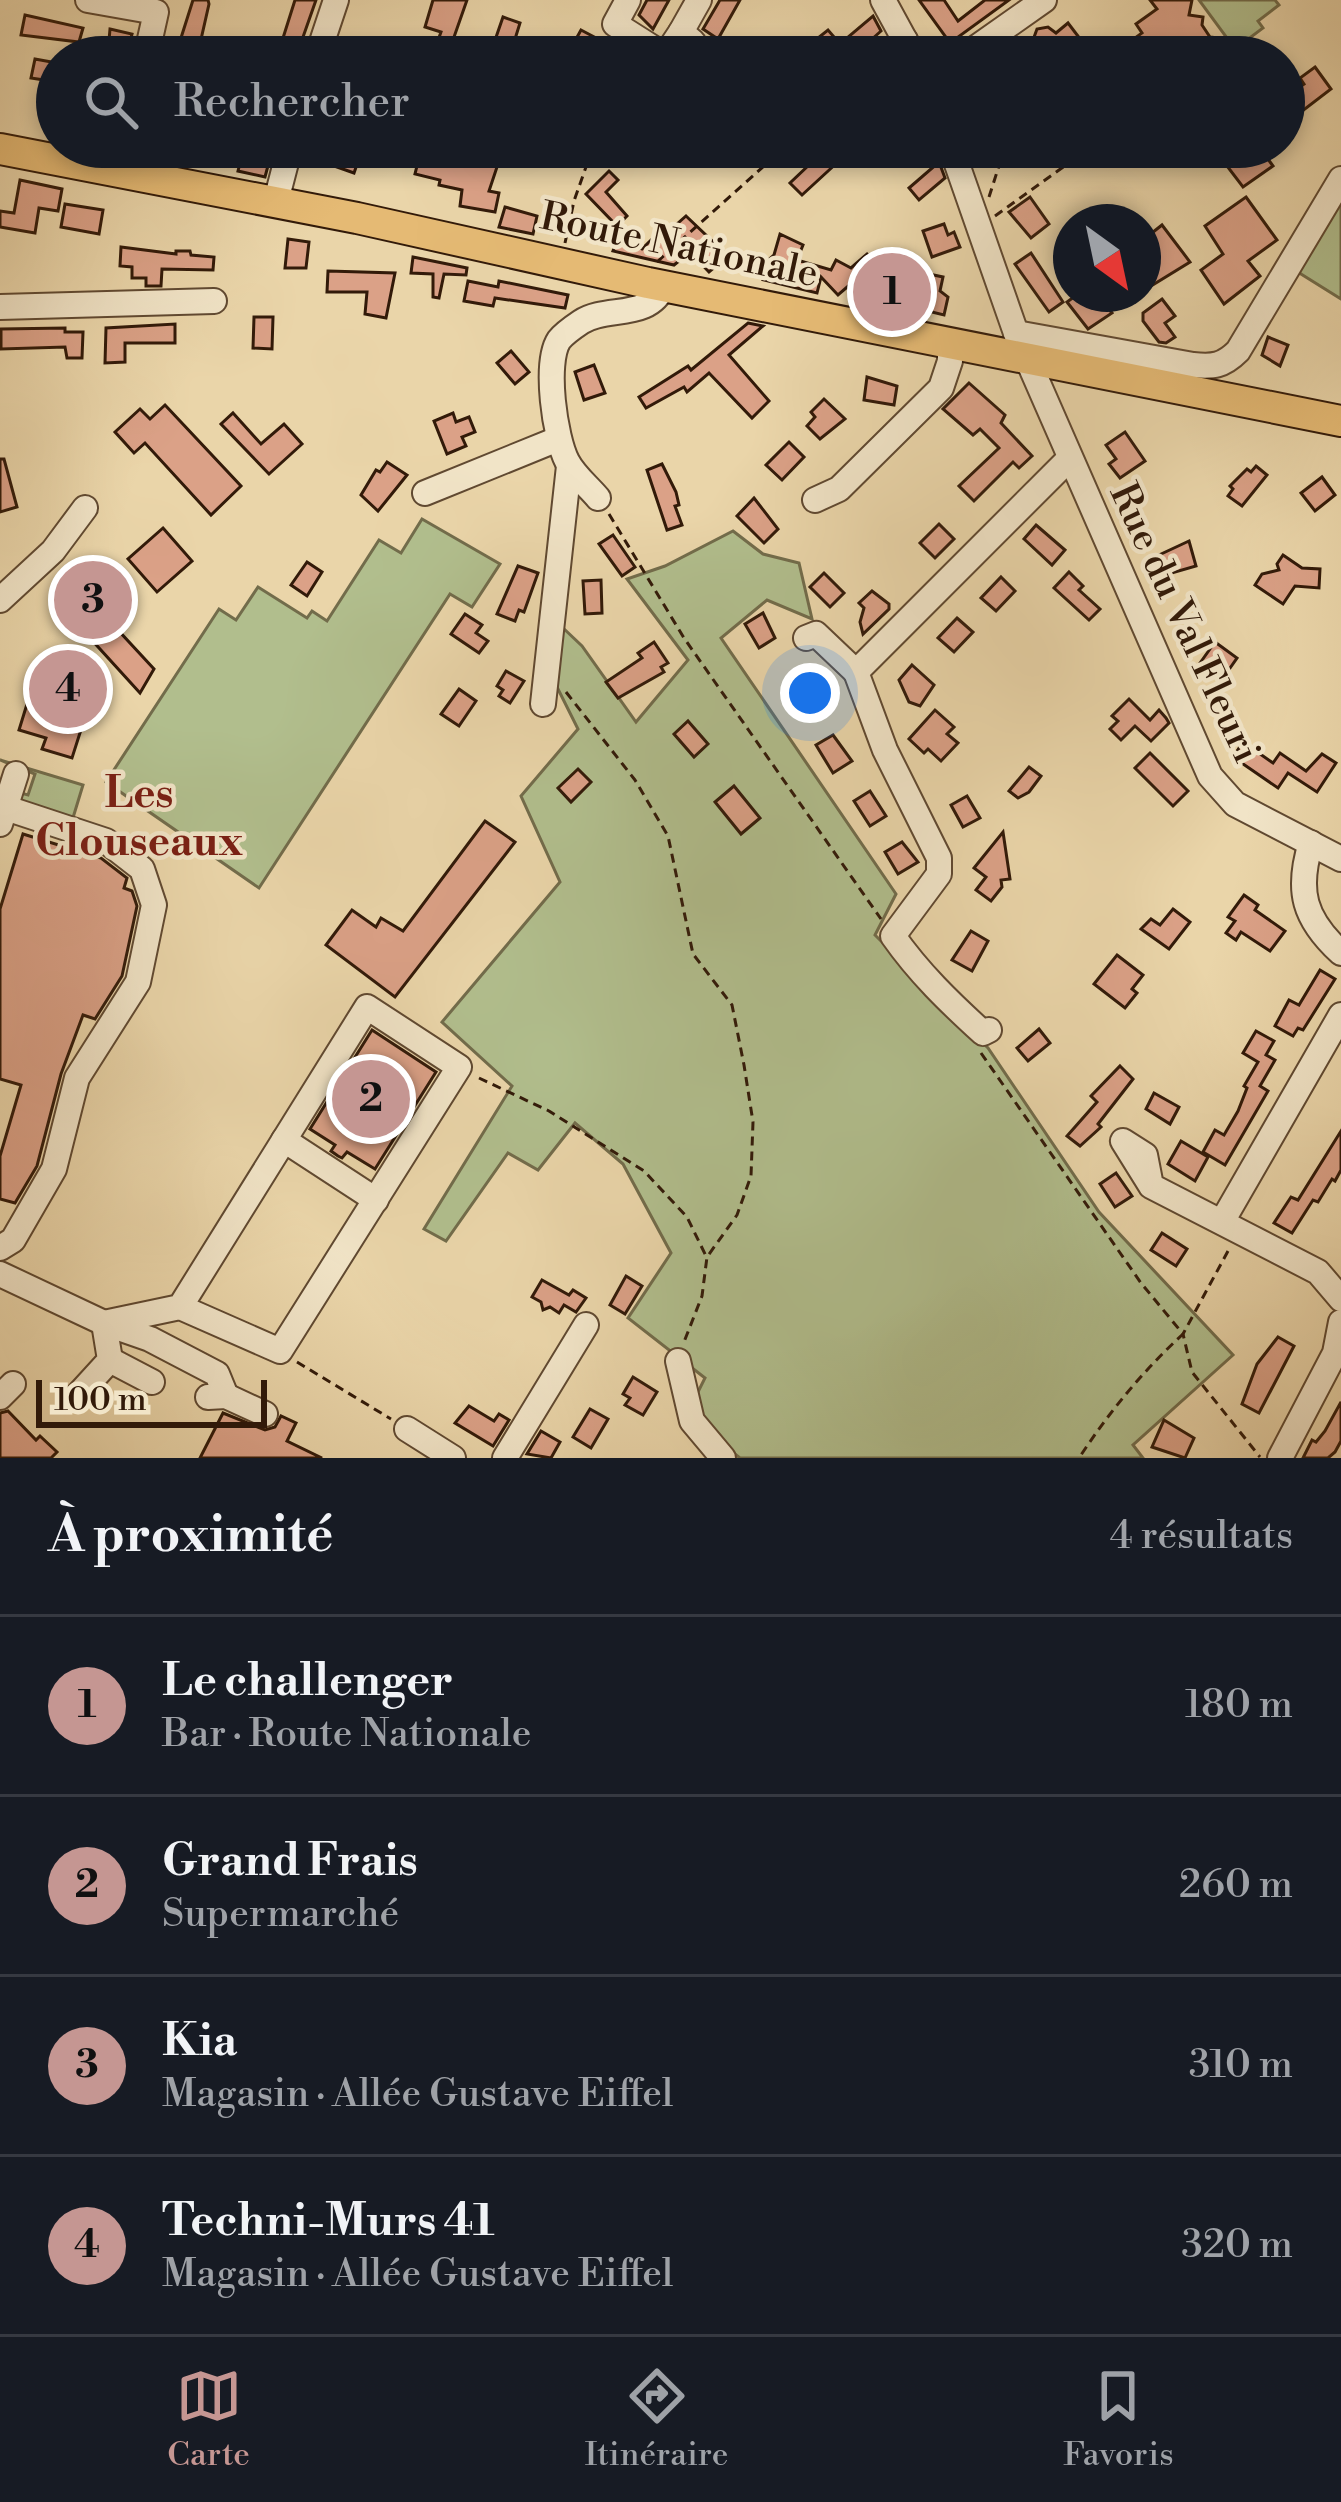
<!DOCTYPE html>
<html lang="fr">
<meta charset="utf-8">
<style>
:root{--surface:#171b24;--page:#20242c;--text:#f1f3f6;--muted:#9ea1a6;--line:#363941;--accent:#c59692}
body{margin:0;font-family:"Libre Bodoni",serif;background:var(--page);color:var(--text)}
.compass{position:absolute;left:1053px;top:204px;width:108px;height:108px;border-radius:50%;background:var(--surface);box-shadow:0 6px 18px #0003;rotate:147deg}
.scale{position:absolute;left:36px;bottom:30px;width:231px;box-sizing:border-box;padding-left:12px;border:6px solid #321a09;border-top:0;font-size:33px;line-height:42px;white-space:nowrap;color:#321a09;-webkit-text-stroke:9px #f1e4c7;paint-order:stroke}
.you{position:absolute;left:810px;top:693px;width:42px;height:42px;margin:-30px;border:9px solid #fff;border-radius:50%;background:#1a73e8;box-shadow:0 0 0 18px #1a73e833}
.badge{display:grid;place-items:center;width:78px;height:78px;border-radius:50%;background:var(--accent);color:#111;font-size:39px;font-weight:700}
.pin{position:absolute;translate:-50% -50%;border:6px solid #fff;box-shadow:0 3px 12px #0006}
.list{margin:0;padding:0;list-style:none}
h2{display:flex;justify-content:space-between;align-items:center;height:156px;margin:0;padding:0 48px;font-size:51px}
h2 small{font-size:39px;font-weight:400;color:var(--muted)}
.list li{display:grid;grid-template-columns:78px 1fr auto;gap:36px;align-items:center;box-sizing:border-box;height:180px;padding:0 48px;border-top:3px solid var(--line)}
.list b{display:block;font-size:45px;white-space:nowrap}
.list p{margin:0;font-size:39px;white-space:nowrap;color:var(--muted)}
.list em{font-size:39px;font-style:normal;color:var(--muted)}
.icon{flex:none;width:66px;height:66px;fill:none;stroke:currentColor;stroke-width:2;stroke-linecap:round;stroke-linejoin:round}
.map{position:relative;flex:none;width:1341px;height:1458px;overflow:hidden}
.search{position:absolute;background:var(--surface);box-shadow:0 6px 18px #0003;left:36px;right:36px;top:36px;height:132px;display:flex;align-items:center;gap:30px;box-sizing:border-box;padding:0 42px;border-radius:66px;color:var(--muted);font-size:45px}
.sheet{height:876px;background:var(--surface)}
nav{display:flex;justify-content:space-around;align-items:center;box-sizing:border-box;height:168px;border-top:3px solid var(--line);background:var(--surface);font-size:33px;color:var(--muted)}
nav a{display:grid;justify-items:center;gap:6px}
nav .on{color:var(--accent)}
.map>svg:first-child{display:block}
.green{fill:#b1be8d;stroke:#726c4b;stroke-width:3}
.building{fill:#dba187;stroke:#321a09;stroke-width:3}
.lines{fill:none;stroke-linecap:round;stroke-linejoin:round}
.minor-casing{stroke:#604931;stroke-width:28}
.major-casing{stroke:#321a09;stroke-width:34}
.path{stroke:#321a09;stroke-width:3;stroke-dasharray:9 6;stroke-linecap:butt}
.minor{stroke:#f1e4c7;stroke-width:24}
.major{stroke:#e5ba74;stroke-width:30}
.labels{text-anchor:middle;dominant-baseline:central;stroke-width:9;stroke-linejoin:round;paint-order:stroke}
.street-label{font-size:39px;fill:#321a09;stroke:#f1e4c7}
.neighbourhood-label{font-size:42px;font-weight:bold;fill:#7a1f14;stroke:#f1e4c7}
</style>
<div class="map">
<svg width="1341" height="1458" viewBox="0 0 1341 1458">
<rect width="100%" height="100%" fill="#ead5a9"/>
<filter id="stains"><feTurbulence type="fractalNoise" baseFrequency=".00167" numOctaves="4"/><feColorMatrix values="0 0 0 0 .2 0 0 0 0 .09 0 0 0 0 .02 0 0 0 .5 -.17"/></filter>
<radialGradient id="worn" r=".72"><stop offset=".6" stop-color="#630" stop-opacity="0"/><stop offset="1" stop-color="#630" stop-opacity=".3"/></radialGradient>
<g class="green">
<path d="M1199 0H1275L1279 5 1258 21 1263 28 1235 49Z"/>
<path d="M1341 192V299L1293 269Z"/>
<path d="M422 519 500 564 472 607 450 594 259 888 106 782 219 609 236 620 258 587 307 618 312 611 327 621 379 540 401 553Z"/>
<path d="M733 531 763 554 799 563 812 619 767 600 721 638 896 894 875 935 988 1048 1099 1212 1233 1355 1133 1445 1143 1458H740L686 1416 705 1378 628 1318 671 1253 623 1164 575 1123 538 1170 508 1153 446 1241 424 1229 512 1086 442 1022 560 882 521 796 578 729 542 657 561 626 582 646 636 722 688 660 627 579 665 566Z"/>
<path d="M0 760 83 785 72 821 22 805 17 792 28 795 35 774Z"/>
</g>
<g class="building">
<path d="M193 0H208L209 4 197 57H183L188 45 180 41Z"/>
<path d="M295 0H316L296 57H277Z"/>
<path d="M433 0H467L447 57H432L441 32 425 27Z"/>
<path d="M647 0H669L653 29 639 15Z"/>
<path d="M720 0H740L718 39 703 29Z"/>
<path d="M919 0H944L958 21 985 0H1009L950 43Z"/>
<path d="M1150 0H1192L1189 15 1203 17 1202 25 1210 37 1219 38 1220 50 1210 57H1109L1142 33 1136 24 1157 9Z"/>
<path d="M25 15 83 28 79 42 21 35Z"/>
<path d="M873 16 881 31 852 57H825L830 53 818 38 828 30 840 44Z"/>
<path d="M503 17 520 23 511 52 493 46Z"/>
<path d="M1068 23 1081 40 1076 43 1080 57H1043L1033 40 1037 29 1048 27 1056 33Z"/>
<path d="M110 29 132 34 126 57 108 52Z"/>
<path d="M581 30 598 39 593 46 613 57H582L570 50Z"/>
<path d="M35 59 57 63V82L31 78Z"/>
<path d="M1315 67 1331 89 1284 125V98L1304 84 1300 78Z"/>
<path d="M260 147H273L265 177 238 171 243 151 259 155Z"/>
<path d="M324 147H363L354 173 320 161Z"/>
<path d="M828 147 840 160 802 195 790 183Z"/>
<path d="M1260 148 1273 166 1243 187 1227 166Z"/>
<path d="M420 154 470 166 473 156 498 164 489 191 499 193 495 212 460 206 462 190 439 185 440 180 415 174Z"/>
<path d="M939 162 945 178 919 200 909 188Z"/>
<path d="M609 171 618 180 606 192 627 216 617 226 586 194Z"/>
<path d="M20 180 62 189 58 211 39 208 35 233 0 227V211L14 213Z"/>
<path d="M1030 197 1049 224 1031 238 1009 212Z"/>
<path d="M1246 197 1277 240 1248 261 1260 276 1224 304 1201 270 1223 254 1205 226Z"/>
<path d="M65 204 103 210 99 234 61 227Z"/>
<path d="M505 207 537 216 533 234 499 227Z"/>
<path d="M686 216 728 256 709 272 690 252 674 265 613 251 618 238 642 249 656 235 660 239Z"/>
<path d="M944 224 948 235 954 232 960 247 932 257 923 231Z"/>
<path d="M1162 225 1190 262 1151 286 1143 275V240Z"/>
<path d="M780 234 803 245 797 260 831 270 836 260 851 268 867 254 875 263 838 295 821 277 817 293 764 280 775 270 766 262 774 255Z"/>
<path d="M288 239 309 242 306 268H285Z"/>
<path d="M121 247 176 254V251H190L191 255 214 257 213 270 162 269 161 286H146V278H132V267L120 266Z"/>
<path d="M1031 253 1063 302 1049 312 1015 264Z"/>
<path d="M413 257 467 268 466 275 444 274 439 298 433 297V274L411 273Z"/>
<path d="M328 271 395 273 386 318 365 314 367 292H327Z"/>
<path d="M924 273 943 277 940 291 948 297 944 315 874 298 879 274 922 283Z"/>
<path d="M468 281 498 287 499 281 568 295 565 308 495 298 493 306 464 301Z"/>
<path d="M1078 294H1089L1095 302 1100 298 1112 313 1088 329 1067 302Z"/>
<path d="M1162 299 1175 316 1165 323 1175 337 1166 343 1159 342 1143 321V313Z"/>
<path d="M254 317H273L272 349 253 348Z"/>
<path d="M748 323 763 326 729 355 769 401 752 418 709 373 687 392 684 387 646 408 639 397 688 366 691 370Z"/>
<path d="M175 324V343H125V362L105 363 106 328Z"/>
<path d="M65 328V332H83L82 358H67L65 347 1 349V329Z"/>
<path d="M1268 337 1288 345 1280 366 1262 355Z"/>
<path d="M511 351 529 372 515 384 497 363Z"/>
<path d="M594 365 605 393 584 400 575 372Z"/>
<path d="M867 377 897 386 894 405 864 400Z"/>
<path d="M969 383 1005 415 1001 423 1032 456 1019 468 1013 462 974 501 959 486 999 448 980 429 973 435 943 409Z"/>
<path d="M824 399 845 419 820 439 807 426 815 417 811 412Z"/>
<path d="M165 405 241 486 211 515 145 443 134 453 115 432 140 409 150 419Z"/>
<path d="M233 413 261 444 284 424 302 444 269 474 221 424Z"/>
<path d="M453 413 456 422 469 417 475 432 462 437 466 446 447 454 434 421Z"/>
<path d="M1125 432 1145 461 1120 478 1109 464 1116 459 1106 445Z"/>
<path d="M789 442 804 457 782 480 766 465Z"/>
<path d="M0 459H4L17 507 0 512Z"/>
<path d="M387 462 407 475 378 511 361 495 376 470 380 472Z"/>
<path d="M662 464 676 492 679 505 675 506 682 525 667 530 647 470Z"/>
<path d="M1256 466 1267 475 1242 506 1228 496 1233 489 1230 486 1247 469 1251 472Z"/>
<path d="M1322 477 1335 495 1315 511 1301 493Z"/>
<path d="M754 498 778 529 764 543 737 516Z"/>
<path d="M939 524 954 539 935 558 920 543Z"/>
<path d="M1036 525 1065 550 1052 565 1024 539Z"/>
<path d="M163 528 192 561 157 592 128 559Z"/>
<path d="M613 535 635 567 622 576 599 544Z"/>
<path d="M1189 541 1196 566 1165 575 1159 555Z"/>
<path d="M1283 555 1302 568 1320 569 1319 588 1295 586 1283 604 1255 585 1262 574 1279 570 1277 564Z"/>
<path d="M307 562 322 572 307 596 291 585Z"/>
<path d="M518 566 538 573 524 612 519 610 515 621 497 614Z"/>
<path d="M1069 572 1083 586 1079 590 1100 609 1089 620 1054 588Z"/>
<path d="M824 573 844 593 830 607 810 587Z"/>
<path d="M1001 577 1015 591 996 611 981 598Z"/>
<path d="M601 580 602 613 585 614 583 581Z"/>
<path d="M101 583 132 617 118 630 154 669 140 693 90 638 98 631 75 606Z"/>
<path d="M872 591 889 604V609L863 634 860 622 864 608 859 603Z"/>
<path d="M763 613 775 638 759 648 745 624Z"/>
<path d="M465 614 482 625 476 633 488 641 479 653 451 634Z"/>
<path d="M957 618 973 632 954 652 938 638Z"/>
<path d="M654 642 668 663 661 667 664 672 618 698 606 682 642 658 638 653Z"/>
<path d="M1215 642 1237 658 1223 678 1200 663Z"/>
<path d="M69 662 108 674 95 717 86 714 72 758 42 749 46 738 19 730 39 665 66 673Z"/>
<path d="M912 665 934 685 920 706 909 702 899 680Z"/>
<path d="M506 671 524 681 510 703 499 696 503 690 497 686Z"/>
<path d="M803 674 818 698 801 709 786 685Z"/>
<path d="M459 689 476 701 459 726 441 714Z"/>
<path d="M1129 699 1150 720 1159 710 1166 718 1169 723 1151 741 1135 726 1121 740 1110 729 1118 721 1112 716Z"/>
<path d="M935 710 954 727 947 734 958 743 941 761 928 749 924 753 909 739Z"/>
<path d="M688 721 708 744 694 757 674 734Z"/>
<path d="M833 735 852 761 833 773 816 745Z"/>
<path d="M1243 742 1273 763 1280 753 1306 771 1322 754 1336 763 1317 792 1288 773 1278 788 1233 757Z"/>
<path d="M1150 753 1188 791 1173 806 1135 768Z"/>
<path d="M1029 767 1041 776 1029 792 1018 798 1009 791Z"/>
<path d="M578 769 591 782 571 802 558 788Z"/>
<path d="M734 786 760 818 741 834 715 802Z"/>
<path d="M870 791 886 816 870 826 854 801Z"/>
<path d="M967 796 980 818 963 827 951 805Z"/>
<path d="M485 821 515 842 395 997 326 945 352 910 376 927 381 918 403 931Z"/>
<path d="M1003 832 1010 879 1001 880 1002 887 991 901 976 890 986 877 974 868Z"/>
<path d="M23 834 101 858 127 878 124 888 132 891 137 906 122 976 95 1019 83 1015 61 1074 37 1166 15 1203 0 1199V1156L21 1085 0 1079V909Z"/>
<path d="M902 842 918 862 898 874 885 852Z"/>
<path d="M1244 895 1258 905 1255 910 1285 931 1270 951 1241 932 1236 940 1226 933 1235 921 1228 917Z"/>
<path d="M1173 909 1190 922 1169 949 1141 929 1151 919 1160 925Z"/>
<path d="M971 931 988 941 972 971 952 960Z"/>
<path d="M1117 955 1143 975 1132 989 1137 993 1125 1008 1094 984Z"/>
<path d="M1320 970 1335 979 1303 1030 1298 1028 1293 1036 1275 1026 1289 1000 1299 1005Z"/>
<path d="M1039 1029 1050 1043 1028 1061 1017 1048Z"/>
<path d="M372 1030 436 1072 375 1169 347 1152 342 1158 338 1156 331 1151 335 1145 310 1129Z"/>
<path d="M1256 1031 1274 1041 1266 1055 1275 1060 1260 1086 1268 1091 1225 1165 1203 1152 1215 1130 1224 1135 1238 1111 1247 1088 1244 1086 1258 1062 1243 1053Z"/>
<path d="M1120 1066 1133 1079 1098 1124 1101 1127 1080 1146 1067 1136 1097 1102 1091 1096Z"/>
<path d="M1154 1093 1179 1107 1170 1124 1146 1109Z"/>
<path d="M1341 1131V1170L1335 1181 1332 1179 1318 1202 1313 1200 1292 1233 1274 1223 1291 1197 1298 1200Z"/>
<path d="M1181 1141 1208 1157 1195 1181 1168 1164Z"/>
<path d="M1116 1173 1132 1196 1115 1207 1100 1184Z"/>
<path d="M1162 1233 1187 1249 1176 1266 1151 1250Z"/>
<path d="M626 1276 642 1286 625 1314 610 1305Z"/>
<path d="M542 1280 569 1295 573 1290 586 1298 576 1312 564 1305 559 1313 550 1307 543 1310 541 1302 532 1297Z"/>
<path d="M1278 1337 1294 1346 1259 1413 1242 1404 1257 1364Z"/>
<path d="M633 1377 657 1392 643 1415 625 1405 630 1398 623 1394Z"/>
<path d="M1341 1402V1441L1335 1452 1328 1458H1303L1312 1440 1316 1442 1325 1431Z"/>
<path d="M469 1406 494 1421 499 1414 509 1420 493 1446 455 1423Z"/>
<path d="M590 1409 608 1419 591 1448 573 1437Z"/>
<path d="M8 1411 36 1440 40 1436 57 1452 51 1458H0V1413Z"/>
<path d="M223 1413 265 1430 275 1427 281 1416 296 1423 287 1441 322 1458H200Z"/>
<path d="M1164 1420 1194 1438 1185 1458 1152 1447Z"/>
<path d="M541 1431 560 1442 551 1458 527 1454Z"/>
</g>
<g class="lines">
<g class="minor-casing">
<g id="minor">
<path d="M88 0 156 12 146 57"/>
<path d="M628 0 615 24 667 57"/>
<path d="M883 0 914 57"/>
<path d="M681 32 699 0"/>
<path d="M665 56 681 32 693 42 685 57"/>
<path d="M317 57 336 0"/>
<path d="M886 57 905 40"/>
<path d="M963 57 1044 0"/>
<path d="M951 147 1016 333 1210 776 1235 804 1341 859"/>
<path d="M119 172 125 147"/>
<path d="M276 201 290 147"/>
<path d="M0 307 214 301"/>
<path d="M1016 333 1193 365C1213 367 1223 366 1238 351L1341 179"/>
<path d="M425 493 558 439"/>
<path d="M598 498C588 486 574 475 567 461 555 438 544 363 559 340 563 335 575 326 581 322 607 305 649 321 664 285"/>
<path d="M815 500 839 489 941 388 950 361V344"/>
<path d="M0 600 53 551 85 508"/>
<path d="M806 638 816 634 856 672"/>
<path d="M543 704 569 466"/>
<path d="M0 806 106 841 142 869 154 905 138 982 77 1078 54 1169 13 1240 0 1248"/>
<path d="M0 824 16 774"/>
<path d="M1311 843C1296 891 1304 919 1341 953"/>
<path d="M989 1030 983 1033C949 1002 919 973 893 936L939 874V858L885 750 856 672 1069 459"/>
<path d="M284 1140 376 1200"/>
<path d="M1151 1186 1145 1155 1123 1141 1151 1186 1318 1272 1341 1299"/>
<path d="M1223 1220 1341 1015"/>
<path d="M0 1274 104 1323 150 1339 217 1374 226 1396"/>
<path d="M104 1323 180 1307 280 1351 459 1067 367 1007 180 1307"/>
<path d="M110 1360 152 1382"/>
<path d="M678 1361 692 1421 723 1458"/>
<path d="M78 1395 110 1360 104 1323"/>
<path d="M0 1397 13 1384"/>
<path d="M208 1397 226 1396 265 1414"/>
<path d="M407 1429 453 1458"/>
<path d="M505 1458 586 1325"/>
<path d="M1280 1458 1335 1353 1341 1322"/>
</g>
</g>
<g class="major-casing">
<path id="major" d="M0 149 357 218 648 283 1341 421"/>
</g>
<g class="path">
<path d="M607 57 613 46"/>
<path d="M1218 57 1220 56"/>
<path d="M972 152H1082"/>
<path d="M989 197 1005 147"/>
<path d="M995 216 1091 147"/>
<path d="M565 243 574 201 593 147"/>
<path d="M657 262 785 147"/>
<path d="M609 514 684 638 881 919"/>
<path d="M566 692 635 780 668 836 693 954 732 1005 744 1065 753 1122 751 1176 737 1215 707 1257 702 1296 684 1342"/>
<path d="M981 1053 1141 1283 1183 1334C1143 1371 1109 1412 1079 1458"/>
<path d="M479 1078 549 1111 644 1171 687 1217 706 1256"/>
<path d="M1228 1251 1183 1334 1192 1372 1260 1457"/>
<path d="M297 1362 391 1419"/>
</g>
<use href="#minor" class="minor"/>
<use href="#major" class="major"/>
</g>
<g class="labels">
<g class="street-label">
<text transform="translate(679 246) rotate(12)">Route Nationale</text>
<text transform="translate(1184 623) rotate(65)">Rue du Val Fleuri</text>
</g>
<g class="neighbourhood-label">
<text x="139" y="794">Les<tspan x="139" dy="48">Clouseaux</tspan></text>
</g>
</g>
<rect width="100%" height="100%" filter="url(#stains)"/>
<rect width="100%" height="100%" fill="url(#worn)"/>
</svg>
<svg class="compass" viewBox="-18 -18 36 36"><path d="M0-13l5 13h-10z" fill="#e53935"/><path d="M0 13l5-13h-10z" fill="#9ea1a6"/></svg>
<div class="scale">100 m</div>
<div class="you"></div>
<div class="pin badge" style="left:892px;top:292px">1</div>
<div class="pin badge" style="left:371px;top:1099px">2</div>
<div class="pin badge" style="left:93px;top:600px">3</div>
<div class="pin badge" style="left:68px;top:689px">4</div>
<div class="search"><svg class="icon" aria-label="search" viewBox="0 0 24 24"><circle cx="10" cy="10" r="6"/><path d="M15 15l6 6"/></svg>Rechercher</div>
</div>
<section class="sheet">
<h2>À proximité<small>4 résultats</small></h2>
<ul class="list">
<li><span class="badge">1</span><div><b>Le challenger</b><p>Bar · Route Nationale</p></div><em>180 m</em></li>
<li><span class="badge">2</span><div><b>Grand Frais</b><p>Supermarché</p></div><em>260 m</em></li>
<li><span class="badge">3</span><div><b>Kia</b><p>Magasin · Allée Gustave Eiffel</p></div><em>310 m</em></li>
<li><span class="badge">4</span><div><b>Techni-Murs 41</b><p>Magasin · Allée Gustave Eiffel</p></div><em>320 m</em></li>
</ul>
</section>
<nav>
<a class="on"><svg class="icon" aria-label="map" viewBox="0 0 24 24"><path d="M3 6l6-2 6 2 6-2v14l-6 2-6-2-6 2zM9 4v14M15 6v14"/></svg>Carte</a>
<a><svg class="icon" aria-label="directions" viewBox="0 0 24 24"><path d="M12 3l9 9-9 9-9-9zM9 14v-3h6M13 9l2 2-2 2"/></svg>Itinéraire</a>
<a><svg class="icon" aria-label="saved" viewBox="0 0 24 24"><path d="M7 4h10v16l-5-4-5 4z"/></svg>Favoris</a>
</nav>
